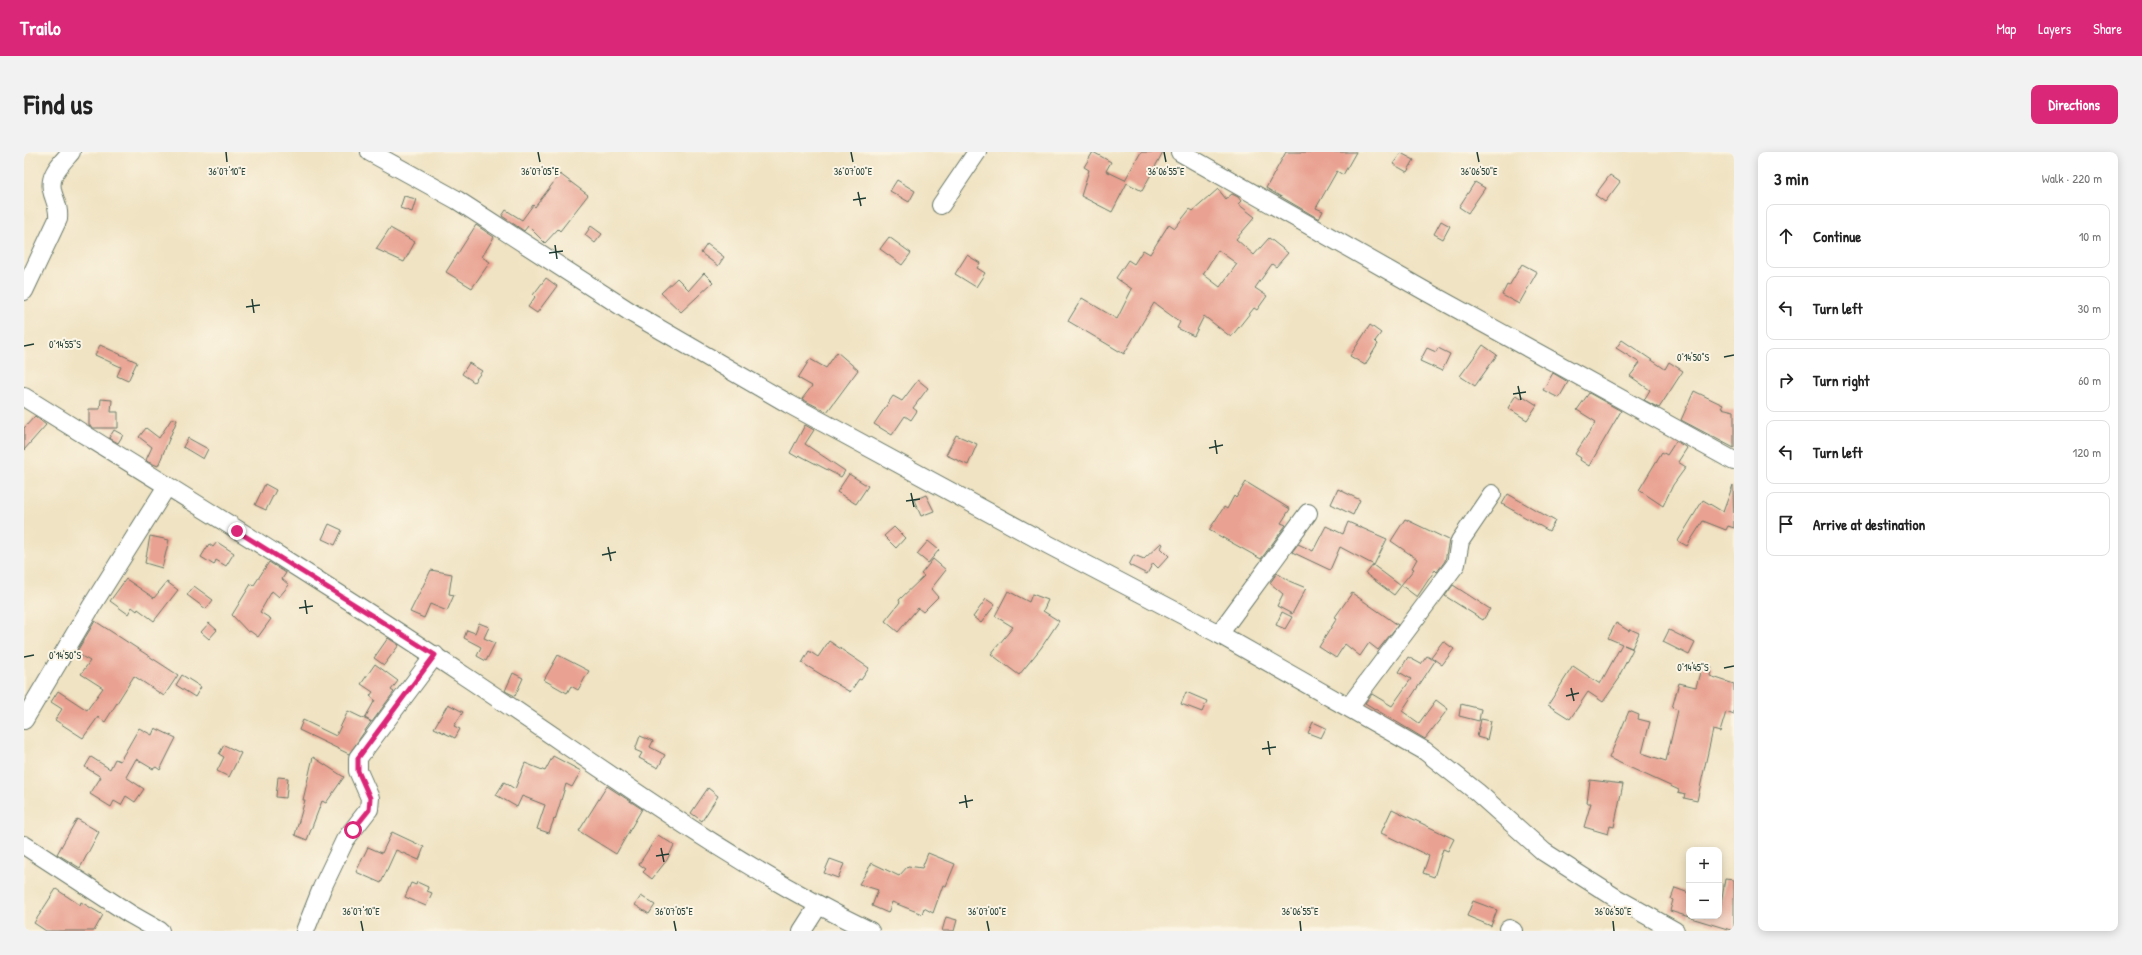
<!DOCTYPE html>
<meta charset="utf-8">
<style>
:root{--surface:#fff;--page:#f2f2f2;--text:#222;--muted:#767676;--line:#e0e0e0;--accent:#db2777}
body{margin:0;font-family:"Patrick Hand",sans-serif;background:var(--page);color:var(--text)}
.controls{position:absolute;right:12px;bottom:12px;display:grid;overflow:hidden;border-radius:8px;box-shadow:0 2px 10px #0003}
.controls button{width:36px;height:36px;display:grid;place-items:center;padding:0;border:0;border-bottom:1px solid var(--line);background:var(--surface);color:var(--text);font:20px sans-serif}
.stop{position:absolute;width:12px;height:12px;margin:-9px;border:3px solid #db2777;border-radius:50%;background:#fff}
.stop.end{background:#db2777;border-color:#fff;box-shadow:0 1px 4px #0008}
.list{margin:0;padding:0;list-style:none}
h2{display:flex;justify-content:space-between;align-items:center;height:52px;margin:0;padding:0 16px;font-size:17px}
h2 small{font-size:13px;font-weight:400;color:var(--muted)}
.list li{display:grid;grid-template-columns:26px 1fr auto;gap:12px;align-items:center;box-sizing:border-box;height:64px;margin:0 8px 8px;padding:0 8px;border:1px solid var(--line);border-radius:8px}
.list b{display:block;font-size:15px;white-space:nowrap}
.list em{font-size:13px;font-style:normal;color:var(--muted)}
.icon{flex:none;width:22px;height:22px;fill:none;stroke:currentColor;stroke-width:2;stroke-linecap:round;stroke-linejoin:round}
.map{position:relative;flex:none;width:1710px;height:779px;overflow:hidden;border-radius:8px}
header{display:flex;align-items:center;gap:24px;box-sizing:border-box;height:56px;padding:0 20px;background:var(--accent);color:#fff}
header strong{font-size:19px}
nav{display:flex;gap:22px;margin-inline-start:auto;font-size:14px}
.intro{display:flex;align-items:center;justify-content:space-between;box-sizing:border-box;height:96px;padding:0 24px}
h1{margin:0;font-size:28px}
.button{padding:10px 18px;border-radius:8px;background:var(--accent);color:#fff;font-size:14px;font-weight:700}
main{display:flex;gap:24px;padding:0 24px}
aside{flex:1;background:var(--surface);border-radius:8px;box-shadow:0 2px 10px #0003}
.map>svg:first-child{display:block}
.building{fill:#e9a292;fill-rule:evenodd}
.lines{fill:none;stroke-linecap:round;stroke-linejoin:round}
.minor-casing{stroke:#687766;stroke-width:20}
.minor{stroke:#fff;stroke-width:18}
.route{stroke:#db2777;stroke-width:5}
.ticks{fill:none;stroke:#1f3d34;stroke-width:1.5}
.ticks-label{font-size:10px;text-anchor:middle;fill:#1f3d34;stroke:#fcf5e5;stroke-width:4;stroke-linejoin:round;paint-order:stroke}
</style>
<header>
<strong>Trailo</strong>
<nav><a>Map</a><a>Layers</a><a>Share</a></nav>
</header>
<div class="intro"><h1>Find us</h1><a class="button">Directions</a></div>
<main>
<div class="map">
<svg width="1710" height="779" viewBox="0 0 1710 779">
<rect width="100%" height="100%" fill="#fcf5e5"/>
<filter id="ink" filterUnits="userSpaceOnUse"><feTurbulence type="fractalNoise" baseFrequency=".025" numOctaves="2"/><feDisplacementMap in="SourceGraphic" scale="8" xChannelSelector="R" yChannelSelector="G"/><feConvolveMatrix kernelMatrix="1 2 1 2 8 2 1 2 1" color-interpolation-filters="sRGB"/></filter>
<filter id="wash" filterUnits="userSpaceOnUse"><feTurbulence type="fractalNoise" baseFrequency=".012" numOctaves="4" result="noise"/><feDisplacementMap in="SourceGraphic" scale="16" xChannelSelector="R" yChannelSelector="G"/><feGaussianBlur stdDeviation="0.9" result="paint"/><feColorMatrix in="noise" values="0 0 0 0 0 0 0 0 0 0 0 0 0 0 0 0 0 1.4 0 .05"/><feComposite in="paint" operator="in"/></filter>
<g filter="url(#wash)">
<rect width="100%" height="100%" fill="#f0e3c3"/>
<g id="blocks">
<g class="building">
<path d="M1069 0 1087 10 1082 19 1101 28 1117 0H1139L1118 39 1103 31 1088 60 1057 44 1065 18 1060 15Z"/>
<path d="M1262 0H1332L1319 23 1313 19 1292 56 1299 59 1295 67 1242 36Z"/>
<path d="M1377 1 1390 8 1383 20 1369 12Z"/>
<path d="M536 22 564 43 536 79 534 77 521 91 504 74 500 79 478 64 482 58 498 68 509 53 511 55Z"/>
<path d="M1586 23 1596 30 1581 50 1571 43Z"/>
<path d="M873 28 891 39 885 50 866 39Z"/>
<path d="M1451 30 1461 36 1444 61 1435 55Z"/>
<path d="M1194 37 1202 47 1208 42 1214 45 1217 49 1214 52 1231 65 1212 87 1230 103 1245 86 1264 101 1252 115 1248 112 1231 136 1243 144 1233 158 1230 156 1207 185 1180 164 1170 184 1153 176 1156 170 1130 151 1100 202 1044 169 1058 146 1093 167 1108 137 1092 126 1104 108 1110 112 1119 98 1126 102 1145 72 1151 76 1166 57 1169 59ZM1194 98 1213 112 1196 135 1179 122Z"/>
<path d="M380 44 392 47 388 60 376 56Z"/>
<path d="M1417 69 1426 74 1419 87 1410 82Z"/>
<path d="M452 73 470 85 458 105 466 110 448 136 422 120Z"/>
<path d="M567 74 578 82 571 91 561 83Z"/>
<path d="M366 76 391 90 380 110 352 97Z"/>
<path d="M865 85 887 101 878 113 856 97Z"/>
<path d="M683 92 700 105 694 114 677 101Z"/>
<path d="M943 103 956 111 953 116 961 121 952 135 931 122Z"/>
<path d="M1498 112 1513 120 1495 152 1478 143 1483 133 1485 134Z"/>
<path d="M680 121 689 130 657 160 637 141 653 126 665 138Z"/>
<path d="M522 126 533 134 513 161 504 155 511 145 509 143Z"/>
<path d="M1346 173 1357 181 1351 189 1354 192 1341 213 1326 204Z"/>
<path d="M1598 188 1641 217 1645 210 1659 219 1635 256 1620 248 1626 238 1606 224 1616 211 1592 196Z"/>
<path d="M76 193 113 210 104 229 93 224 97 215 71 203Z"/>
<path d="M1459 193 1473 203 1451 234 1436 224Z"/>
<path d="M1403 196 1412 200 1414 196 1426 202 1418 219 1396 209Z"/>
<path d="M813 200 834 218 803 260 778 247 788 234 774 226 786 207 802 216Z"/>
<path d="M445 211 458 219 450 230 438 222Z"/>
<path d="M1529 221 1544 230 1535 246 1519 238Z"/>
<path d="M894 228 904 236 889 256 893 259 887 268 881 264 868 283 850 272 869 244 878 249Z"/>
<path d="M1670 239 1699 253 1697 256 1710 259V296L1657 268Z"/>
<path d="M1565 241 1597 259 1565 314 1556 308 1557 306 1551 302 1572 270 1553 258Z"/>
<path d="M1492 243 1497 247 1499 244 1513 253 1503 268 1484 256Z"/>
<path d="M77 247 88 248 87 260H94V276H69L65 273V257H76Z"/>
<path d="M11 264 22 273 0 298V276Z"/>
<path d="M148 266 153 268 134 314 124 310 122 308 128 295 115 285 122 276 135 286Z"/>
<path d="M781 273 790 278 781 292 821 319 817 325 775 303 773 305 766 301Z"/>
<path d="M90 278 99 283 94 291 85 286Z"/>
<path d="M932 283 953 292 944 313 922 303Z"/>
<path d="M164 286 184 297 179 307 159 295Z"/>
<path d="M1652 289 1663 296 1654 310 1662 315 1649 333 1639 354 1615 338 1638 300 1643 303Z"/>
<path d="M825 322 844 334 832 352 813 340Z"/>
<path d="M1222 330 1266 357 1257 371 1262 373 1237 407 1185 378 1200 355 1203 357 1210 344 1212 346Z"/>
<path d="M241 332 252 338 242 358 231 353Z"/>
<path d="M1709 333 1710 376 1704 374 1702 378 1679 369 1663 394 1654 389 1679 348 1699 360Z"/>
<path d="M1314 337 1336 348 1329 363 1307 352Z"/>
<path d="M1484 342 1531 369 1525 379 1478 352Z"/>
<path d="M902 343 910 359 897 364 890 348Z"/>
<path d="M1381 367 1425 388 1421 409 1413 420 1411 418 1393 445 1377 433 1390 417 1388 416 1393 407 1367 389Z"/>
<path d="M1324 370 1363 387 1350 413 1316 395 1306 418 1268 400 1274 392 1289 399 1302 374 1319 382Z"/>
<path d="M305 372 318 378 311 393 298 387Z"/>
<path d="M870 375 881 386 872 396 860 384Z"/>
<path d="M126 384 145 388 138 416 121 411Z"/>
<path d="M904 389 915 398 904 411 893 402Z"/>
<path d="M193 390 210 401 202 414 192 408 190 413 177 405 185 392 189 395Z"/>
<path d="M1137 391 1139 392 1137 396 1145 404 1134 416 1129 411 1123 422 1105 413 1110 403 1120 407Z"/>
<path d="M909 407 922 418 907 437 914 445 899 460 894 456 874 480 861 469 876 450 875 448 900 424 897 422Z"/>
<path d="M245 410 262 421 258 427 265 433 255 445 248 439 236 460 247 467 234 485 226 479 224 480 208 463 227 432 230 433Z"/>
<path d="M1349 413 1377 434 1370 443 1342 422Z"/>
<path d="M407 418 428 422 425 442 430 443 423 459 406 452 400 466 386 460Z"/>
<path d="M1253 421 1265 429 1282 436 1268 462 1253 454 1259 442 1246 431Z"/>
<path d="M102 427 130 446 143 430 154 438 130 469 114 457 113 459 108 455 104 462 86 449Z"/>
<path d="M1429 433 1466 457 1459 468 1421 444Z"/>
<path d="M170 434 189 448 182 457 163 443Z"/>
<path d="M984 439 1005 450 1008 442 1024 448 1019 459 1035 469 1017 496 995 523 967 502 989 475 971 464Z"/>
<path d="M1328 441 1374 473 1354 498 1345 491 1336 504 1321 492 1312 506 1295 495 1313 466 1311 465Z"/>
<path d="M962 447 971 453 957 471 949 465Z"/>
<path d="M1258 460 1268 465 1261 477 1252 473Z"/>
<path d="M71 469 154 523 140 544 110 524 81 570 74 565 59 586 31 568 38 557 27 550 34 539 63 558 79 536 57 522 66 509 52 501Z"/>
<path d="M185 471 193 478 185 487 177 480Z"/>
<path d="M455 471 465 475 460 486 471 491 462 509 453 504 457 495 440 486 443 478 451 481Z"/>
<path d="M1592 471 1605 479 1606 477 1615 481 1608 496 1600 493 1609 497 1594 526 1595 527 1579 550 1564 540 1546 567 1524 553 1549 514 1576 532 1598 492 1584 486Z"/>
<path d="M1645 478 1671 491 1665 503 1639 490Z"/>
<path d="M364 486 375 493 360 513 350 506Z"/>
<path d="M805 489 845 516 837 528 835 527 826 540 778 511 785 499 794 505Z"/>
<path d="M1419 489 1430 497 1418 513 1407 505Z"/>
<path d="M534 503 565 519 554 538 547 534 543 541 520 528Z"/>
<path d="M1403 504 1411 509 1378 559 1395 571 1412 548 1424 557 1401 587 1341 551 1348 542 1368 554 1387 527 1375 520 1384 505 1397 512Z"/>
<path d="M351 512 374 529 367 538 370 540 348 570 341 566 351 548 346 544 349 540 337 532Z"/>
<path d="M1678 513 1688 515 1686 524 1710 532V563L1702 560 1696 580 1689 578 1673 649 1660 646 1661 642 1654 640 1655 638 1585 606 1605 559 1615 563 1614 567 1626 570 1618 601 1642 609 1654 558 1648 556 1655 531 1672 535Z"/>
<path d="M489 521 499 526 491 544 481 539Z"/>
<path d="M158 523 177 535 171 545 152 533Z"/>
<path d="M1162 540 1183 549 1178 560 1157 552Z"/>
<path d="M424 552 439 560 430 574 436 577 431 586 410 576Z"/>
<path d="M1437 552 1457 557 1455 569 1435 564Z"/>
<path d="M324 559 347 570 325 602 275 578 279 568 312 584Z"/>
<path d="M1457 567 1467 569 1463 588 1453 585Z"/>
<path d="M1289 570 1302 576 1297 586 1284 581Z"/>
<path d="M115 576 128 583 131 576 152 586 136 618 132 615 129 617 112 607 102 625 120 637 111 650 102 644 97 653 90 649 87 655 66 642 77 625 61 615 67 605 86 617 91 607 96 609Z"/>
<path d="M616 584 629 589 626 595 641 603 634 616 615 606 618 601 611 598Z"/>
<path d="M200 593 217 601 205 625 193 619 200 605 195 602Z"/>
<path d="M529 604 557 619 548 635 542 632 531 668 530 667 525 681 513 677 521 653 498 644 493 655 472 643 480 630 491 637 501 611 521 619Z"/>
<path d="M289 605 320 625 302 651 298 649 283 688 271 683 281 648H279Z"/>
<path d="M254 625 264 626 262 646 252 645Z"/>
<path d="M1566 628 1599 632 1590 675 1586 674 1584 682 1560 675 1567 651H1563Z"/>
<path d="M583 634 618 657 592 702 555 679Z"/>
<path d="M684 636 694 644 678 669 667 661Z"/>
<path d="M1368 657 1430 687 1424 699 1419 697 1410 725 1399 721 1405 704 1357 681Z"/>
<path d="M53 667 75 680 56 716 33 702Z"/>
<path d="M368 680 400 695 395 708 372 698 357 731 332 720 344 695 358 701Z"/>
<path d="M634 683 650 693 643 708 628 727 619 720 622 717 615 712Z"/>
<path d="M904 701 931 712 922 734 919 733 909 761 900 756 898 762 868 750 864 761 848 754 854 738 835 732 848 711 875 724 884 714 898 716Z"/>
<path d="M806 707 820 712 814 726 800 721Z"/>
<path d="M1701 727 1710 728V779L1667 766V764H1695Z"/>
<path d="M393 730 404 735 403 739 408 741 402 754 381 745 387 731 392 733Z"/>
<path d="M1651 736 1665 741V765L1646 759 1649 748 1647 747Z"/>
<path d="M32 737 56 753 57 750 79 763 70 779H22L10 771Z"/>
<path d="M617 744 631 753 625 762 611 753Z"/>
<path d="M1449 749 1473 758 1467 774 1443 764Z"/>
<path d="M922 765 933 768 930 779H918Z"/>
</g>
</g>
</g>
<g filter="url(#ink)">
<use href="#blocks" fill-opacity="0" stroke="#687766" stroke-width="1"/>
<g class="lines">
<g class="minor-casing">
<g id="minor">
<path d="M346 0 433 48 608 161 765 252 1025 393 1195 482 1401 599 1453 640 1520 700 1592 746 1651 779"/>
<path d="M1156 0 1401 139 1710 309"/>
<path d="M917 53 953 0"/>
<path d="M0 139 34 67C35 57 32 51 29 42 23 24 36 13 47 0"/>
<path d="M0 245C148 337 297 428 442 525 575 613 702 710 846 779"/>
<path d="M1195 482 1284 361"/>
<path d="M1325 555 1432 412 1436 389 1468 342"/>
<path d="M0 568 67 455 143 334"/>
<path d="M0 693 106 762 136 779"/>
<path d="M1485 777 1489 779"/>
<path d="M281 779 298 736 321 688 345 657 346 646 334 619V606L411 503"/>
<path d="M778 779 794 754"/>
</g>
</g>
<use href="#minor" class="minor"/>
</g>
</g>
<g class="lines" filter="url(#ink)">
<path class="route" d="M213 379 411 503 334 606V619L346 646 345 658 329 678"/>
</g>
<path class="ticks" d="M202 0 203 10M514 0 516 10M827 0 829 10M1140 0 1142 10M1453 0 1455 10M834 40 837 54M829 48 842 46M531 93 533 107M525 101 539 99M228 147 230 161M222 155 236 153M0 194 10 192M1700 205 1710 203M1494 234 1497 248M1489 242 1502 240M1191 288 1193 302M1185 296 1199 293M887 341 890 355M882 349 896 347M584 395 587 409M578 403 592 400M281 448 283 462M275 456 289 454M0 505 10 503M1700 516 1710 514M1547 536 1550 549M1542 544 1555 541M1244 589 1246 603M1238 597 1252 595M941 643 943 656M935 651 949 648M637 696 640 710M632 704 645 702M337 769 339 779M650 769 652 779M963 769 965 779M1276 769 1277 779M1589 769 1590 779"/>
<g class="ticks-label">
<text x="203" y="23">36°07'10"E</text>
<text x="516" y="23">36°07'05"E</text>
<text x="829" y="23">36°07'00"E</text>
<text x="1142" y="23">36°06'55"E</text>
<text x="1455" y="23">36°06'50"E</text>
<text x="41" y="196">0°14'55"S</text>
<text x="1669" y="209">0°14'50"S</text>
<text x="41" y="507">0°14'50"S</text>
<text x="1669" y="519">0°14'45"S</text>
<text x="337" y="763">36°07'10"E</text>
<text x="650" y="763">36°07'05"E</text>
<text x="963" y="763">36°07'00"E</text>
<text x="1276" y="763">36°06'55"E</text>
<text x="1589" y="763">36°06'50"E</text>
</g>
</svg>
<div class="controls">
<button>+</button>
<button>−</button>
</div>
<div class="stop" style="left:329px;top:678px"></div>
<div class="stop end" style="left:213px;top:379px"></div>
</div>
<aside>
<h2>3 min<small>Walk · 220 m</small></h2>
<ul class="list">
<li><svg class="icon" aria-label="ahead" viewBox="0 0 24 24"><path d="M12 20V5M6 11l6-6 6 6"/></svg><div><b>Continue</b></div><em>10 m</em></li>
<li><svg class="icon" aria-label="left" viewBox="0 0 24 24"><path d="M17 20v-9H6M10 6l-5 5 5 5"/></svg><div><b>Turn left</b></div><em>30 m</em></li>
<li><svg class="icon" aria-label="right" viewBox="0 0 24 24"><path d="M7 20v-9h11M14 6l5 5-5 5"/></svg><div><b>Turn right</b></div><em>60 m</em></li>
<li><svg class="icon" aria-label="left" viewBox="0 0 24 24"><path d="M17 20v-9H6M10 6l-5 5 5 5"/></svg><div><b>Turn left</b></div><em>120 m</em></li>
<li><svg class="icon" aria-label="arrive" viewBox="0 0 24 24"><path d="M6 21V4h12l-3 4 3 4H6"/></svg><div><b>Arrive at destination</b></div></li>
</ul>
</aside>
</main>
